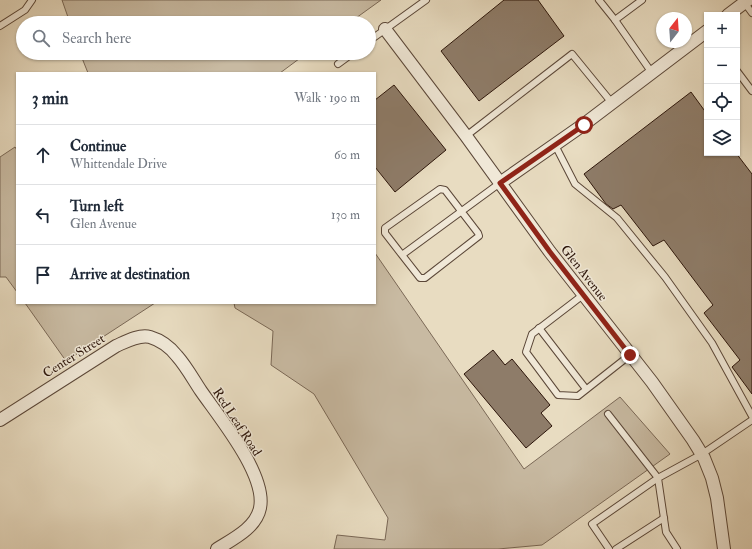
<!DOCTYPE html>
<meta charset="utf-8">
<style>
:root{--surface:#fff;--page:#f2f2f3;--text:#1f2937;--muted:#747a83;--line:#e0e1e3}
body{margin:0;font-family:"IM FELL Double Pica",serif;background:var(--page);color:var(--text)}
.controls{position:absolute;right:12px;top:12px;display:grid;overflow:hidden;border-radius:0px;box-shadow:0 1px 3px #0004}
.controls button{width:36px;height:36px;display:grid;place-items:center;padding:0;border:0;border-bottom:1px solid var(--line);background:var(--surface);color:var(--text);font:20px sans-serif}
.compass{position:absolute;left:656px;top:12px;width:36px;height:36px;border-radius:50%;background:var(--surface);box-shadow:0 1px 3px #0004;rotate:17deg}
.stop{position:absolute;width:12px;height:12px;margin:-9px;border:3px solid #8f2418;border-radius:50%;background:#fff}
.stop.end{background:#8f2418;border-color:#fff;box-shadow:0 1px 4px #0008}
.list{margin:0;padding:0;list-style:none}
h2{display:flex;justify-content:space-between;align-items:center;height:52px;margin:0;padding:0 16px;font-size:17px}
h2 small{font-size:13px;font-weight:400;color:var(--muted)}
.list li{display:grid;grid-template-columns:26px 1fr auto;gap:12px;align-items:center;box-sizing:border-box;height:60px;padding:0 16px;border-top:1px solid var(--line)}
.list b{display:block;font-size:15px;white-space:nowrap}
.list p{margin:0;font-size:13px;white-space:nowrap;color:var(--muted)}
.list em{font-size:13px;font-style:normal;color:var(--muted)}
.icon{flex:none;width:22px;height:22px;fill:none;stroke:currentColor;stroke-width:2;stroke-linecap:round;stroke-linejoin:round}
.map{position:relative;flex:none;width:752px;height:549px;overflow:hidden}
.search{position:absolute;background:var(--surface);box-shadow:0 1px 3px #0004;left:16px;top:16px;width:360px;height:44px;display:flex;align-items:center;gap:10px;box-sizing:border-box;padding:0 14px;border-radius:22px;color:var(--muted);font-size:15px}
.panel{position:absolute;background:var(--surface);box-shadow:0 1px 3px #0004;left:16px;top:72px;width:360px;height:232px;border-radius:0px}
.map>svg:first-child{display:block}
.green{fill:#c8baa2;stroke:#7a6856}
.building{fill:#8e7c69;stroke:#2c150a}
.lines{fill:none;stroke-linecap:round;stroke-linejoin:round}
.lane-casing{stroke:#5b4738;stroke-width:8}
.street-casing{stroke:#5b4738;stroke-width:14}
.lane{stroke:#f0e8d7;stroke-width:6}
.street{stroke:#f0e8d7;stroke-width:12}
.route{stroke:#8f2418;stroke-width:5}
.labels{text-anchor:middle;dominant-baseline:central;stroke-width:3;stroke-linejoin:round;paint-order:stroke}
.street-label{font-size:13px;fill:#2c150a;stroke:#f0e8d7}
</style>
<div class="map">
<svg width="752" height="549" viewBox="0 0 752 549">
<rect width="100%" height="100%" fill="#e8dcc1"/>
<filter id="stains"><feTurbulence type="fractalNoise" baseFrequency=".005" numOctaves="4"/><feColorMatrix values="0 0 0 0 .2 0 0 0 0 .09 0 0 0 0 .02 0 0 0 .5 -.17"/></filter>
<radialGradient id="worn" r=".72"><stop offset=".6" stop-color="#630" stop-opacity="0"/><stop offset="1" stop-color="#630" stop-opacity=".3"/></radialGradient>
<g class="green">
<path d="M62 0H381L349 23H70Z"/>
<path d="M80 53H307L280 73H88Z"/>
<path d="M15 147 17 150V292L6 277H0V157Z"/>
<path d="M375 253 524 469 620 397 670 454 542 545 498 549H334L337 535 385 540 388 518 314 394 271 365 273 331 235 308 234 303H375Z"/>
<path d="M25 303H155L66 361Z"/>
</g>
<g class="building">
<path d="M504 0H538L564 36 479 101 441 51Z"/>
<path d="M394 85 446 150 395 192 375 167V100Z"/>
<path d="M691 92 707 114V153H736L752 174V394L732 367 740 360 704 313 713 305 664 240 653 246 621 205 613 209 606 204 584 174Z"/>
<path d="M493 350 505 365 512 359 550 405 541 413 552 426 526 448 464 374Z"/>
</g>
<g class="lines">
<g class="lane-casing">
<g id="lane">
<path d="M599 0 615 20"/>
<path d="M642 0 615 20 652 73"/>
<path d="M744 2 752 13"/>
<path d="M0 26 25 10 32 0"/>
<path d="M369 41 426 0"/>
<path d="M338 64 353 53"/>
<path d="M737 71 752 91"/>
<path d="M466 136 572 54 612 103"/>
<path d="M555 145 575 184 617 218 665 277 712 343 752 416"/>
<path d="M402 255 420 278H425L479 236 478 233 445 190 440 189 385 228V233L402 255 500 183"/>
<path d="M583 295 532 334 526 352 558 395 578 396 630 355"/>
<path d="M539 328 586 389"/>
<path d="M608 414 658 478 592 524 609 549"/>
<path d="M616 549 664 518"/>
<path d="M677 549 666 532 658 478 702 454 752 420"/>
</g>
</g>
<g class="street-casing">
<g id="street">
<path d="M728 15 748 0"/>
<path d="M385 29 466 136 550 252 652 382 693 440 704 458 712 478 717 498 724 549"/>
<path d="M500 183 583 125 707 31"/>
<path d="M0 420 116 346C125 342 139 334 150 337 160 340 170 347 177 356 186 366 193 379 201 391 219 417 267 475 260 508 256 528 233 539 217 549"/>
</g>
</g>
<use href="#lane" class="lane"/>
<use href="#street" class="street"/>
</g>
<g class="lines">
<path class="route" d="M584 125 500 183 550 252 630 355"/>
</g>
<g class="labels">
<g class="street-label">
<text transform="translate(584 273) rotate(52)">Glen Avenue</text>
<text transform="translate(74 356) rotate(-32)">Center Street</text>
<text transform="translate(237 422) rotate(57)">Red Leaf Road</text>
</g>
</g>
<rect width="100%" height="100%" filter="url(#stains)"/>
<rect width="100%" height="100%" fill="url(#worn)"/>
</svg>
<div class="controls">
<button>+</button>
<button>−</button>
<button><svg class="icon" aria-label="locate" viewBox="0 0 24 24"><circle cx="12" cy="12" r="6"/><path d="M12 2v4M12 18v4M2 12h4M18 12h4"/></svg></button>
<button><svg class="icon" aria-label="layers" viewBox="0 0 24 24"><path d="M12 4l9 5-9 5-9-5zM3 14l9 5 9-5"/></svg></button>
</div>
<svg class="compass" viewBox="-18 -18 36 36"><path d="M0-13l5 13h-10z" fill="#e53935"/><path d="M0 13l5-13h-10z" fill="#747a83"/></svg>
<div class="stop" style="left:584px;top:125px"></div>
<div class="stop end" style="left:630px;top:355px"></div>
<div class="search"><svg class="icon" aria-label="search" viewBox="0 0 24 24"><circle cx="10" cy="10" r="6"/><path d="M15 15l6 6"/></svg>Search here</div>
<section class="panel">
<h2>3 min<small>Walk · 190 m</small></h2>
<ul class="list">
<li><svg class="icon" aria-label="ahead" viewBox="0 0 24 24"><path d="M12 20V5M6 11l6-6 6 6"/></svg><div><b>Continue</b><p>Whittendale Drive</p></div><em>60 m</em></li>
<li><svg class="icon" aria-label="left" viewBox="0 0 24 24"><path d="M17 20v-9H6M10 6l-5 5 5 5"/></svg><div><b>Turn left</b><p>Glen Avenue</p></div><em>130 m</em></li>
<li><svg class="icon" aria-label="arrive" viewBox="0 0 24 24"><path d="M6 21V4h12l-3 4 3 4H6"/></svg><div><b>Arrive at destination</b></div></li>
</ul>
</section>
</div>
